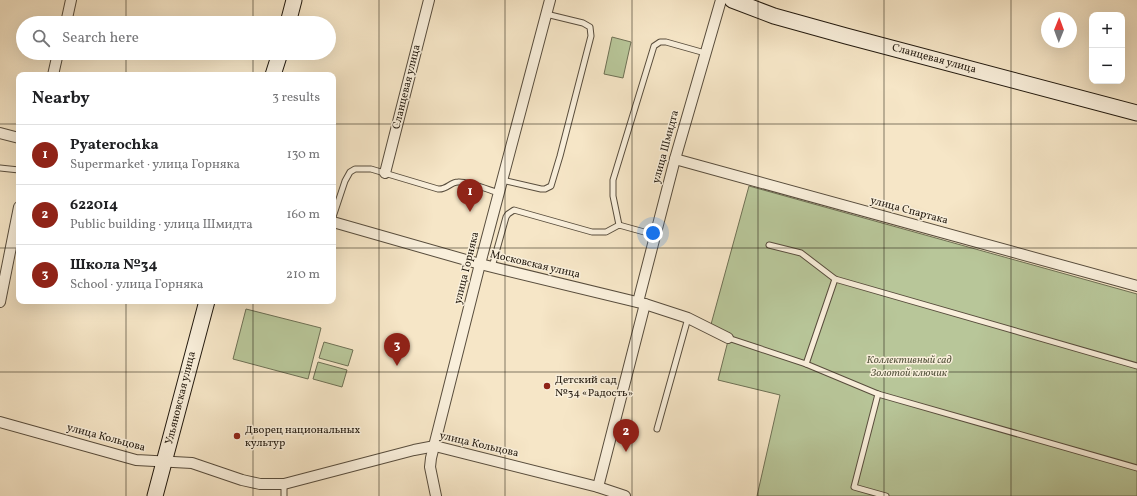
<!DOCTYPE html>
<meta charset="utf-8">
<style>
:root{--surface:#fff;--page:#f6f6f6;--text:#202124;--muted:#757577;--line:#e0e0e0;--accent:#8f2418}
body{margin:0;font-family:Vollkorn,serif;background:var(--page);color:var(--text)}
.controls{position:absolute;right:12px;top:12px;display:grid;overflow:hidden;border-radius:8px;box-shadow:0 4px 16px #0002}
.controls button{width:36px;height:36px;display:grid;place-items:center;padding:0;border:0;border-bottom:1px solid var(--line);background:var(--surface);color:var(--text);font:20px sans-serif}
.compass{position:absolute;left:1041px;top:12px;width:36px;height:36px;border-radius:50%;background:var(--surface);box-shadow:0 4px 16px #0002;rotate:1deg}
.you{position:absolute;left:653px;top:233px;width:14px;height:14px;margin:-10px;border:3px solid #fff;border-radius:50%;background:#1a73e8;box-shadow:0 0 0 6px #1a73e833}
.badge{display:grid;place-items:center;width:26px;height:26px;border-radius:50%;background:var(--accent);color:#fff;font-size:13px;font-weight:700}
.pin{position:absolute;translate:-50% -33px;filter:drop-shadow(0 1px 2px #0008)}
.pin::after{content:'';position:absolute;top:21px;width:14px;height:12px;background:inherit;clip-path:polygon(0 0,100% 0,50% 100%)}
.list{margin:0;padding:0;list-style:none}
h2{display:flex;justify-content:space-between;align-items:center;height:52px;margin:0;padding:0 16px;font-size:17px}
h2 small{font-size:13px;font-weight:400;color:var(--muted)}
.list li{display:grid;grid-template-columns:26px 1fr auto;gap:12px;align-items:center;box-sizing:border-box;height:60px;padding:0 16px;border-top:1px solid var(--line)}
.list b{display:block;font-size:15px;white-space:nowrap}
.list p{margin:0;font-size:13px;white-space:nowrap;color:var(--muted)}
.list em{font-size:13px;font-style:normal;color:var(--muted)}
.icon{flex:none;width:22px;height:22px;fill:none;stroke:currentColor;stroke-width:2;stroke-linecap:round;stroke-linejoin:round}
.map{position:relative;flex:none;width:1137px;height:496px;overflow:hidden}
.search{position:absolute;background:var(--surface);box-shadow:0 4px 16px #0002;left:16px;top:16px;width:320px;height:44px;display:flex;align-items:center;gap:10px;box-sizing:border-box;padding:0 14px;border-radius:22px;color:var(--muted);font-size:15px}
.panel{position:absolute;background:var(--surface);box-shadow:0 4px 16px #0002;left:16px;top:72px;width:320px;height:232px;border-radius:8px}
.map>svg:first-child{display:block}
.green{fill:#b8c699;stroke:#6e7054}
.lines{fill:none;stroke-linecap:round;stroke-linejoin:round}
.lane-casing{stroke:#584d3d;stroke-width:7}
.street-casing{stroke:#584d3d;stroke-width:12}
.secondary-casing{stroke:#231a0f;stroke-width:17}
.lane{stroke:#f9efdb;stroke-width:5}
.street{stroke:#f9efdb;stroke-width:10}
.secondary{stroke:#f9efdb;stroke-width:15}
.grid{fill:none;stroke:#231a0f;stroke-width:1;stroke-opacity:0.55}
.poi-dot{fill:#8f2418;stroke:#f9efdb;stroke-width:1.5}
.labels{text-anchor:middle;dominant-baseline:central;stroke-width:3;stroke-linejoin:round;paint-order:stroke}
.street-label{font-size:11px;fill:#231a0f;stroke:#f9efdb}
.park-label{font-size:11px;font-style:italic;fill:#57563f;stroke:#f9efdb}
.poi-label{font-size:11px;fill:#231a0f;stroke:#f9efdb;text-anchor:start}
</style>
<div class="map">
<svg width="1137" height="496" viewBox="0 0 1137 496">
<rect width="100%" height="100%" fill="#f6e6c7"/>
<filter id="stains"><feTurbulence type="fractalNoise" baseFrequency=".005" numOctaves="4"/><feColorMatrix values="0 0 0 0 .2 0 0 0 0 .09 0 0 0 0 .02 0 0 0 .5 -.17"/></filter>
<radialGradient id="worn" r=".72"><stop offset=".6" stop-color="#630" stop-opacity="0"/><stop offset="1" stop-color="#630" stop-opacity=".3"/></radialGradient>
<g class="green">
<path d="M612 37 631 42 623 78 604 74Z"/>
<path d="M749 186 1137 294V496H757L780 395 718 380 730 333 710 328Z"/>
<path d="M246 309 321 328 308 379 233 359Z"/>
<path d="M324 342 353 350 348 366 319 358Z"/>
<path d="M318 362 347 370 342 387 313 379Z"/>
</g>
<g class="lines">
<g class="lane-casing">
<g id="lane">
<path d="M0 168 19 170"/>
<path d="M502 180 541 189H545L551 186 560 156 591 36 590 27 583 23 546 14"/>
<path d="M333 217 345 181 350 172 355 169H371L438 189C447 190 450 182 458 182 468 181 489 190 499 193"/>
<path d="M619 225 613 196V180L654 46 660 42H666L705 53"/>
<path d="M769 245 801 253 835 279 1137 366"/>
<path d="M492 267 506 217 508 214 514 210 592 232H606L619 225 655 235"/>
<path d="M728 338 806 364 878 394 1137 468"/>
<path d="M806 364 835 279"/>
<path d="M878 394 854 487 886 496"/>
<path d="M657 429 688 318"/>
<path d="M284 484V496"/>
</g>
</g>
<g class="street-casing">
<g id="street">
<path d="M66 23 71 0"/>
<path d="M53 75 58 53"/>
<path d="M0 133 19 138"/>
<path d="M675 159 1137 286"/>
<path d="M385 173 429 0"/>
<path d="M333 222 480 264 645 304 688 318 728 338"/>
<path d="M0 302 19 207"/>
<path d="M638 302 675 159 721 0"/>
<path d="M0 422 136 460 192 463 242 480 260 484H284L414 450 435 446 598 487 625 496"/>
<path d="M598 487 645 304"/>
<path d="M436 496 430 467 431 458 480 264 550 0"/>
</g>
</g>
<g class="secondary-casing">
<g id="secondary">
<path d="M732 0 774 16 846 36 1137 113"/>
<path d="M288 23 294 0"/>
<path d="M273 75 280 53"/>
<path d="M155 496 207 301"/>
</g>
</g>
<use href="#lane" class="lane"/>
<use href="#street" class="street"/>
<use href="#secondary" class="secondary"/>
</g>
<path class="grid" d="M126 0V23M253 0V23M379 0V496M505 0V496M632 0V496M758 0V496M884 0V496M1011 0V496M126 53V75M253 53V75M0 124H19M333 124H1137M0 248H19M333 248H1137M126 301V496M253 301V496M0 372H1137"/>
<g class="poi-dot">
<circle cx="547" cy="386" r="4"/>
<circle cx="237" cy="436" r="4"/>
</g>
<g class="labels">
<g class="street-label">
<text transform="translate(934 59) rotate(15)">Сланцевая улица</text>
<text transform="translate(407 87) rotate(-76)">Сланцевая улица</text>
<text transform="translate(666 147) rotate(-75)">улица Шмидта</text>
<text transform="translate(909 211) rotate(15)">улица Спартака</text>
<text transform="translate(535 265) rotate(13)">Московская улица</text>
<text transform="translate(467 268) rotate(-76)">улица Горняка</text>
<text transform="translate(181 398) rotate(-76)">Ульяновская улица</text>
<text transform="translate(106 438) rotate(15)">улица Кольцова</text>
<text transform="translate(479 445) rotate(13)">улица Кольцова</text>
</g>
<g class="park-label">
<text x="909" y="360">Коллективный сад<tspan x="909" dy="13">Золотой ключик</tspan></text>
</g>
<g class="poi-label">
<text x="555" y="380">Детский сад<tspan x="555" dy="13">№34 «Радость»</tspan></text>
<text x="245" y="430">Дворец национальных<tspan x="245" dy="13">культур</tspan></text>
</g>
</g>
<rect width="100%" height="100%" filter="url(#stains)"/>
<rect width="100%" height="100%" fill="url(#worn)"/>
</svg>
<div class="controls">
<button>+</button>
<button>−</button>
</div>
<svg class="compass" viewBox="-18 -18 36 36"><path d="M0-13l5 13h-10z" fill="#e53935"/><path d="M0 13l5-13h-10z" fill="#757577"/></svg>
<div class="you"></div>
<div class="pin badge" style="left:470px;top:212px">1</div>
<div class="pin badge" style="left:626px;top:452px">2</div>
<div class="pin badge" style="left:397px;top:366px">3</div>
<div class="search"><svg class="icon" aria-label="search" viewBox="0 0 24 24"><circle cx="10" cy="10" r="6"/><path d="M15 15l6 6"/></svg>Search here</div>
<section class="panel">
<h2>Nearby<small>3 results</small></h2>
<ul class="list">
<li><span class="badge">1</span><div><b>Pyaterochka</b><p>Supermarket · улица Горняка</p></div><em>130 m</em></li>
<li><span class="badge">2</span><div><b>622014</b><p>Public building · улица Шмидта</p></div><em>160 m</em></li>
<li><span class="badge">3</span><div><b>Школа №34</b><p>School · улица Горняка</p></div><em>210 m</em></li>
</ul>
</section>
</div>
